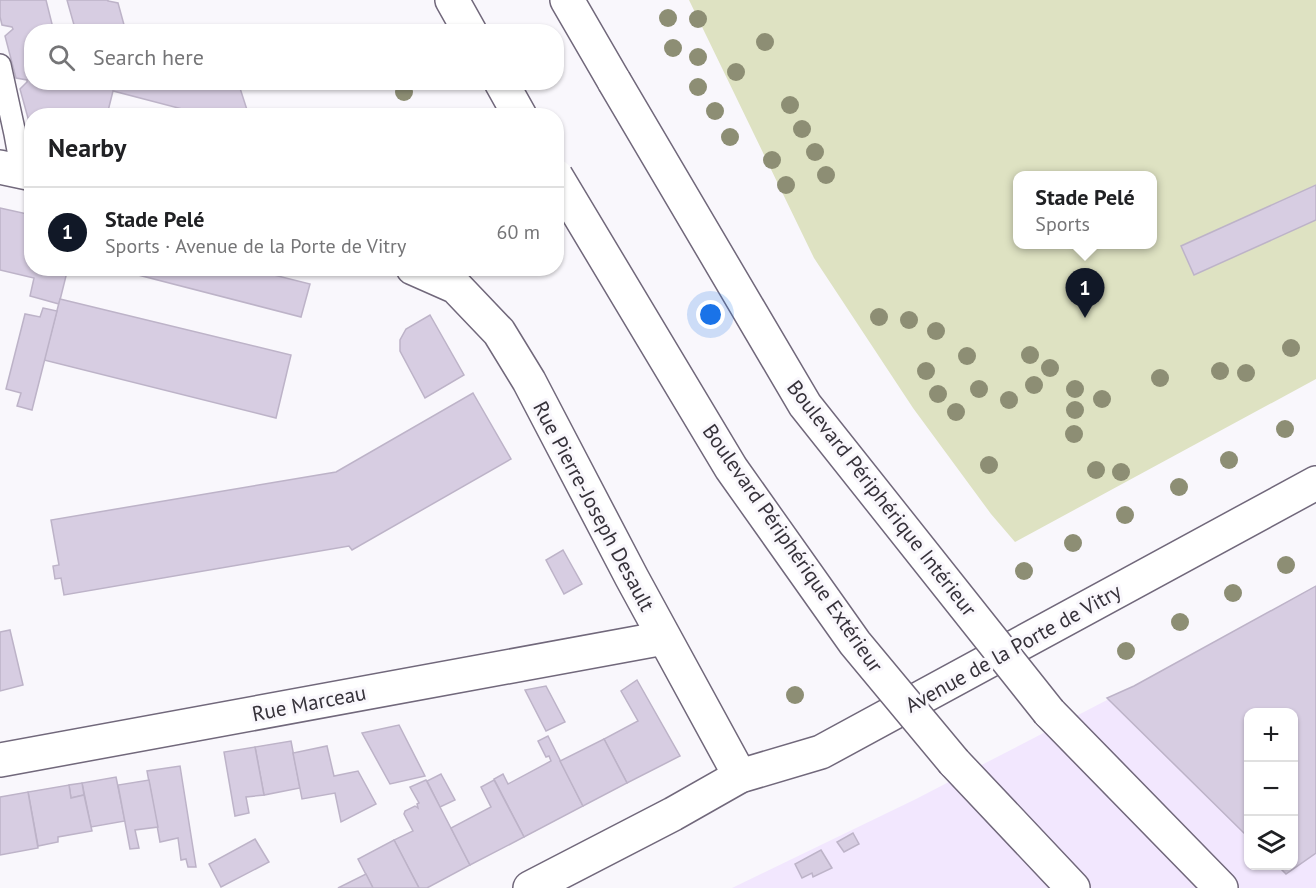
<!DOCTYPE html>
<meta charset="utf-8">
<style>
:root{--surface:#fff;--page:#f2f2f2;--text:#202124;--muted:#757577;--line:#e0e0e0;--accent:#111827}
body{margin:0;font-family:"PT Sans",sans-serif;background:var(--page);color:var(--text)}
.controls{position:absolute;right:18px;bottom:18px;display:grid;overflow:hidden;border-radius:12px;box-shadow:0 2px 4px #0004}
.controls button{width:54px;height:54px;display:grid;place-items:center;padding:0;border:0;border-bottom:2px solid var(--line);background:var(--surface);color:var(--text);font:30px sans-serif}
.you{position:absolute;left:711px;top:315px;width:21px;height:21px;margin:-15px;border:4px solid #fff;border-radius:50%;background:#1a73e8;box-shadow:0 0 0 9px #1a73e833}
.badge{display:grid;place-items:center;width:39px;height:39px;border-radius:50%;background:var(--accent);color:#fff;font-size:20px;font-weight:700}
.pin{position:absolute;translate:-50% -50px;filter:drop-shadow(0 2px 3px #0008)}
.pin::after{content:'';position:absolute;top:32px;width:21px;height:18px;background:inherit;clip-path:polygon(0 0,100% 0,50% 100%)}
.popup{position:absolute;left:1013px;top:171px;width:144px;height:78px;box-sizing:border-box;display:grid;place-content:center;border-radius:12px;background:var(--surface);filter:drop-shadow(0 2px 4px #0005);font-size:20px;white-space:nowrap;color:var(--muted)}
.popup b{font-size:22px;color:var(--text)}
.popup::after{content:'';position:absolute;left:50%;top:100%;margin-left:-12px;border:12px solid transparent;border-top-color:var(--surface)}
.list{margin:0;padding:0;list-style:none}
h2{display:flex;justify-content:space-between;align-items:center;height:78px;margin:0;padding:0 24px;font-size:26px}
h2 small{font-size:20px;font-weight:400;color:var(--muted)}
.list li{display:grid;grid-template-columns:39px 1fr auto;gap:18px;align-items:center;box-sizing:border-box;height:90px;padding:0 24px;border-top:2px solid var(--line)}
.list b{display:block;font-size:22px;white-space:nowrap}
.list p{margin:0;font-size:20px;white-space:nowrap;color:var(--muted)}
.list em{font-size:20px;font-style:normal;color:var(--muted)}
.icon{flex:none;width:33px;height:33px;fill:none;stroke:currentColor;stroke-width:2;stroke-linecap:round;stroke-linejoin:round}
.map{position:relative;flex:none;width:1316px;height:888px;overflow:hidden}
.search{position:absolute;background:var(--surface);box-shadow:0 2px 4px #0004;left:24px;top:24px;width:540px;height:66px;display:flex;align-items:center;gap:15px;box-sizing:border-box;padding:0 21px;border-radius:24px;color:var(--muted);font-size:22px}
.panel{position:absolute;background:var(--surface);box-shadow:0 2px 4px #0004;left:24px;top:108px;width:540px;height:168px;border-radius:24px}
.map>svg:first-child{display:block}
.built{fill:#f2e7fe;fill-rule:evenodd}
.green{fill:#dee2c2;fill-rule:evenodd}
.building{fill:#d7cde2;stroke:#bdb3c8;stroke-width:1.5}
.lines{fill:none;stroke-linecap:round;stroke-linejoin:round}
.service-casing{stroke:#71687b;stroke-width:24}
.minor-casing{stroke:#71687b;stroke-width:36}
.tertiary-casing{stroke:#71687b;stroke-width:36}
.trunk-casing{stroke:#71687b;stroke-width:36}
.service{stroke:#fff;stroke-width:21}
.minor{stroke:#fff;stroke-width:33}
.tertiary{stroke:#fff;stroke-width:33}
.trunk{stroke:#fff;stroke-width:33}
.trunk-bridge-casing{stroke:#71687b;stroke-width:36;stroke-linecap:butt}
.trunk-bridge{stroke:#fff;stroke-width:33}
.tree{fill:#8d8e74}
.labels{text-anchor:middle;dominant-baseline:central;stroke-width:6;stroke-linejoin:round;paint-order:stroke}
.street-label{font-size:21px;fill:#36323a;stroke:#f9f7fc}
</style>
<div class="map">
<svg width="1316" height="888" viewBox="0 0 1316 888">
<rect width="100%" height="100%" fill="#f9f7fc"/>
<path class="built" d="M1316 586V888H732L916 799 1134 686ZM1248 712H1294V866H1248Z"/>
<path class="green" d="M689 0H1316V379L1015 542 991 514 913 408 814 258ZM1018 176H1152V244H1018Z"/>
<g class="building">
<path d="M0 0H46L54 32H32V82H238L249 116H189L190 111 113 91 108 111 127 116H32L31 129 20 89 27 82V80L16 78 5 36 13 29 12 27 2 25 0 17Z"/>
<path d="M67 0H108V1L118 3 126 32H76Z"/>
<path d="M1316 185V220L1194 275 1181 246Z"/>
<path d="M0 208 32 215V268H68L59 304 30 296 34 278 0 270Z"/>
<path d="M111 268H246L310 284 301 317Z"/>
<path d="M60 299 291 355 276 418 44 360Z"/>
<path d="M43 308 57 311 32 410 17 406 21 393 6 389 25 314 40 317Z"/>
<path d="M430 315 464 375 425 398 400 351V340L406 329Z"/>
<path d="M473 393 511 459 352 550 349 546 64 595 61 578 55 579 53 566 59 565 51 520 336 472Z"/>
<path d="M563 550 582 584 564 594 546 560Z"/>
<path d="M1316 586V853L1286 874 1278 866H1294V712H1248V837L1107 698 1134 686Z"/>
<path d="M10 630 23 685 0 691V632Z"/>
<path d="M637 680 680 756 627 783 604 739 638 721 621 691Z"/>
<path d="M546 686 565 722 546 731 525 690Z"/>
<path d="M399 725 425 776 390 784 362 733Z"/>
<path d="M548 736 583 806 524 837 494 779 503 774 508 784 551 761 549 756 546 757 538 741Z"/>
<path d="M604 739 627 783 583 806 560 761Z"/>
<path d="M291 741 300 788 264 795 255 747Z"/>
<path d="M327 746 334 776 358 771 376 804 341 822 335 793 302 799 293 753Z"/>
<path d="M255 747 264 795 246 797 249 813 235 816 224 752Z"/>
<path d="M180 766 196 867H188L186 859 181 860 178 838 160 842 147 771Z"/>
<path d="M441 774 455 800 440 807 427 781Z"/>
<path d="M116 777 125 821 91 827 82 783Z"/>
<path d="M149 780 158 827 135 830 139 848 130 849 118 785Z"/>
<path d="M426 780 470 865 427 888H419L394 840 413 831 404 814 405 811 415 806 418 808 417 804 419 803 410 787Z"/>
<path d="M494 780 524 837 470 865 451 828 491 807 481 787Z"/>
<path d="M82 783 84 795 71 798 69 785Z"/>
<path d="M69 785 71 798 84 795 92 831 58 837V842L38 846 28 792Z"/>
<path d="M28 792 38 848 0 855V797Z"/>
<path d="M853 833 859 844 844 852 837 842Z"/>
<path d="M255 839 269 862 221 887 209 864Z"/>
<path d="M394 840 419 888H373L358 859Z"/>
<path d="M821 850 832 868 813 877 812 873 802 878 795 864Z"/>
<path d="M366 874 373 888H338Z"/>
</g>
<g class="lines">
<g class="service-casing">
<path id="service" d="M0 65 15 134 22 172"/>
</g>
<g class="minor-casing">
<g id="minor">
<path d="M0 167 32 174"/>
<path d="M413 268 456 287 499 332 529 381 632 578 740 776"/>
<path d="M0 760 664 638"/>
</g>
</g>
<g class="tertiary-casing">
<path id="tertiary" d="M530 888 673 814 740 776 821 752 1316 483"/>
</g>
<g class="trunk-casing">
<g id="trunk">
<path d="M452 0 470 32"/>
<path d="M567 0 614 81"/>
<path d="M501 82 520 116"/>
<path d="M1049 712 1221 888"/>
<path d="M954 762 1073 888"/>
</g>
</g>
<use href="#service" class="service"/>
<use href="#minor" class="minor"/>
<use href="#tertiary" class="tertiary"/>
<use href="#trunk" class="trunk"/>
<g class="trunk-bridge-casing">
<g id="trunk-bridge">
<path d="M614 81 805 405 1049 712"/>
<path d="M556 176 731 468 855 643 954 762"/>
</g>
</g>
<use href="#trunk-bridge" class="trunk-bridge"/>
</g>
<g class="tree">
<circle cx="668" cy="18" r="9"/>
<circle cx="698" cy="19" r="9"/>
<circle cx="765" cy="42" r="9"/>
<circle cx="673" cy="48" r="9"/>
<circle cx="698" cy="57" r="9"/>
<circle cx="736" cy="72" r="9"/>
<circle cx="698" cy="87" r="9"/>
<circle cx="404" cy="92" r="9"/>
<circle cx="790" cy="105" r="9"/>
<circle cx="715" cy="111" r="9"/>
<circle cx="802" cy="129" r="9"/>
<circle cx="730" cy="137" r="9"/>
<circle cx="815" cy="152" r="9"/>
<circle cx="772" cy="160" r="9"/>
<circle cx="826" cy="175" r="9"/>
<circle cx="786" cy="185" r="9"/>
<circle cx="879" cy="317" r="9"/>
<circle cx="909" cy="320" r="9"/>
<circle cx="936" cy="331" r="9"/>
<circle cx="1291" cy="348" r="9"/>
<circle cx="1030" cy="355" r="9"/>
<circle cx="967" cy="356" r="9"/>
<circle cx="1050" cy="368" r="9"/>
<circle cx="926" cy="371" r="9"/>
<circle cx="1220" cy="371" r="9"/>
<circle cx="1246" cy="373" r="9"/>
<circle cx="1160" cy="378" r="9"/>
<circle cx="1034" cy="385" r="9"/>
<circle cx="979" cy="389" r="9"/>
<circle cx="1075" cy="389" r="9"/>
<circle cx="938" cy="394" r="9"/>
<circle cx="1102" cy="399" r="9"/>
<circle cx="1009" cy="400" r="9"/>
<circle cx="1075" cy="410" r="9"/>
<circle cx="956" cy="412" r="9"/>
<circle cx="1285" cy="429" r="9"/>
<circle cx="1074" cy="434" r="9"/>
<circle cx="1229" cy="460" r="9"/>
<circle cx="989" cy="465" r="9"/>
<circle cx="1096" cy="470" r="9"/>
<circle cx="1121" cy="472" r="9"/>
<circle cx="1179" cy="487" r="9"/>
<circle cx="1125" cy="515" r="9"/>
<circle cx="1073" cy="543" r="9"/>
<circle cx="1286" cy="565" r="9"/>
<circle cx="1024" cy="571" r="9"/>
<circle cx="1233" cy="593" r="9"/>
<circle cx="1180" cy="622" r="9"/>
<circle cx="1126" cy="651" r="9"/>
<circle cx="795" cy="695" r="9"/>
</g>
<g class="labels">
<g class="street-label">
<text transform="translate(882 498) rotate(52)">Boulevard Périphérique Intérieur</text>
<text transform="translate(594 506) rotate(62)">Rue Pierre-Joseph Desault</text>
<text transform="translate(793 548) rotate(55)">Boulevard Périphérique Extérieur</text>
<text transform="translate(1013 648) rotate(-29)">Avenue de la Porte de Vitry</text>
<text transform="translate(309 703) rotate(-11)">Rue Marceau</text>
</g>
</g>
</svg>
<div class="controls">
<button>+</button>
<button>−</button>
<button><svg class="icon" aria-label="layers" viewBox="0 0 24 24"><path d="M12 4l9 5-9 5-9-5zM3 14l9 5 9-5"/></svg></button>
</div>
<div class="you"></div>
<div class="pin badge" style="left:1085px;top:318px">1</div>
<div class="popup"><b>Stade Pelé</b>Sports</div>
<div class="search"><svg class="icon" aria-label="search" viewBox="0 0 24 24"><circle cx="10" cy="10" r="6"/><path d="M15 15l6 6"/></svg>Search here</div>
<section class="panel">
<h2>Nearby<small></small></h2>
<ul class="list">
<li><span class="badge">1</span><div><b>Stade Pelé</b><p>Sports · Avenue de la Porte de Vitry</p></div><em>60 m</em></li>
</ul>
</section>
</div>
